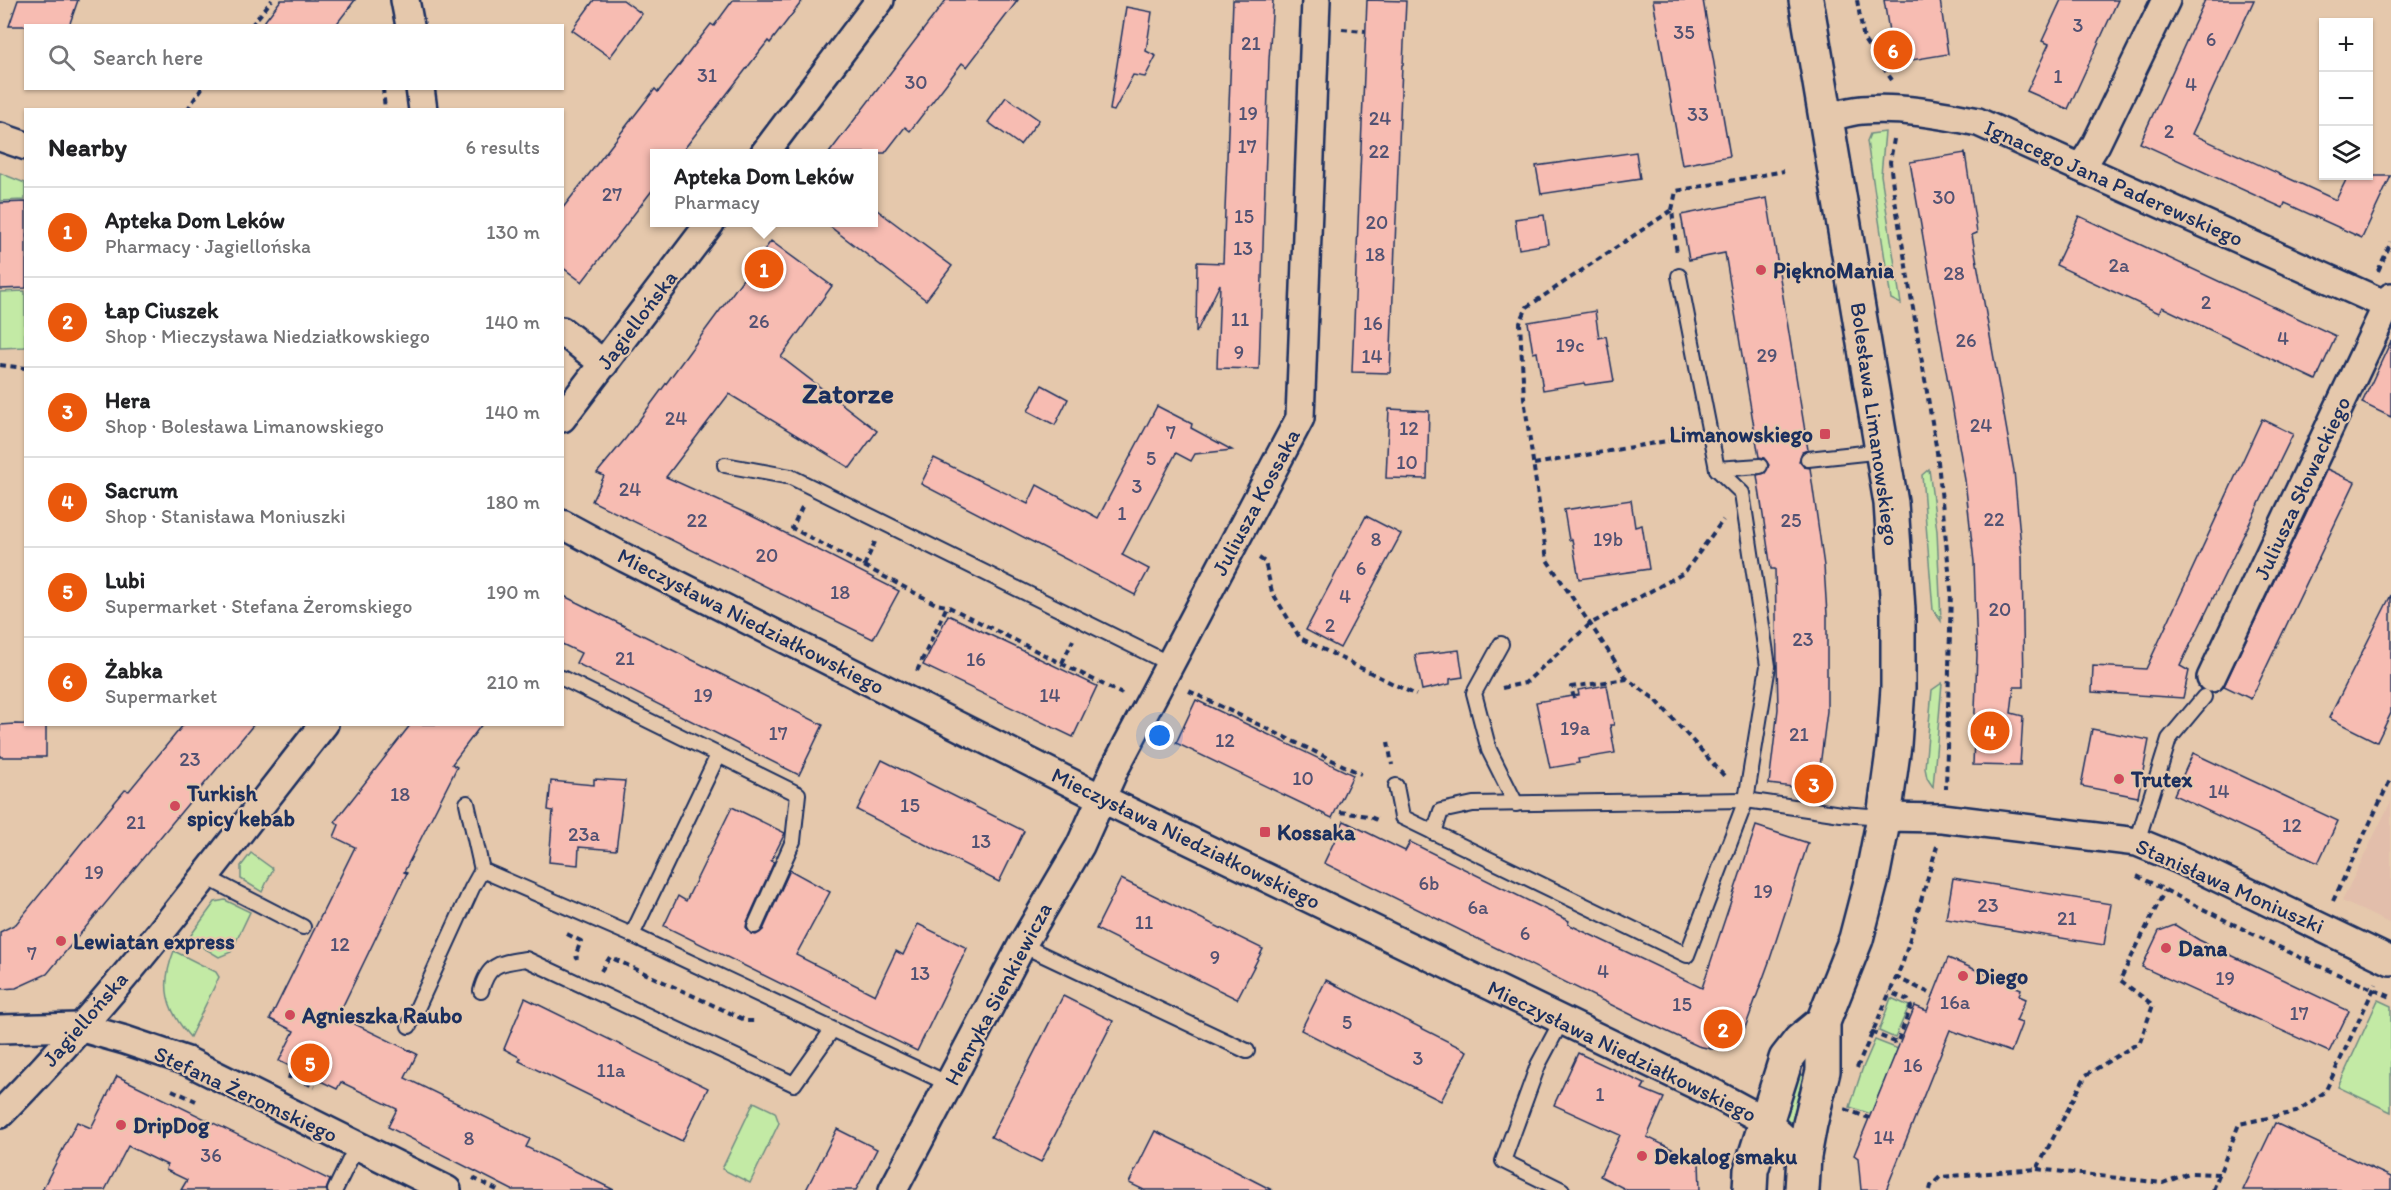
<!DOCTYPE html>
<meta charset="utf-8">
<style>
:root{--surface:#fff;--page:#f6f6f6;--text:#202124;--muted:#757577;--line:#e0e0e0;--accent:#ea580c}
body{margin:0;font-family:Itim,sans-serif;background:var(--page);color:var(--text)}
.controls{position:absolute;right:18px;top:18px;display:grid;overflow:hidden;border-radius:0px;box-shadow:0 2px 4px #0004}
.controls button{width:54px;height:54px;display:grid;place-items:center;padding:0;border:0;border-bottom:2px solid var(--line);background:var(--surface);color:var(--text);font:30px sans-serif}
.you{position:absolute;left:1160px;top:736px;width:21px;height:21px;margin:-15px;border:4px solid #fff;border-radius:50%;background:#1a73e8;box-shadow:0 0 0 9px #1a73e833}
.badge{display:grid;place-items:center;width:39px;height:39px;border-radius:50%;background:var(--accent);color:#fff;font-size:20px;font-weight:700}
.pin{position:absolute;translate:-50% -50%;border:3px solid #fff;box-shadow:0 2px 6px #0006}
.popup{position:absolute;left:650px;top:149px;width:228px;height:78px;box-sizing:border-box;display:grid;place-content:center;border-radius:0px;background:var(--surface);filter:drop-shadow(0 2px 4px #0005);font-size:20px;white-space:nowrap;color:var(--muted)}
.popup b{font-size:22px;color:var(--text)}
.popup::after{content:'';position:absolute;left:50%;top:100%;margin-left:-12px;border:12px solid transparent;border-top-color:var(--surface)}
.list{margin:0;padding:0;list-style:none}
h2{display:flex;justify-content:space-between;align-items:center;height:78px;margin:0;padding:0 24px;font-size:26px}
h2 small{font-size:20px;font-weight:400;color:var(--muted)}
.list li{display:grid;grid-template-columns:39px 1fr auto;gap:18px;align-items:center;box-sizing:border-box;height:90px;padding:0 24px;border-top:2px solid var(--line)}
.list b{display:block;font-size:22px;white-space:nowrap}
.list p{margin:0;font-size:20px;white-space:nowrap;color:var(--muted)}
.list em{font-size:20px;font-style:normal;color:var(--muted)}
.icon{flex:none;width:33px;height:33px;fill:none;stroke:currentColor;stroke-width:2;stroke-linecap:round;stroke-linejoin:round}
.map{position:relative;flex:none;width:2391px;height:1190px;overflow:hidden}
.search{position:absolute;background:var(--surface);box-shadow:0 2px 4px #0004;left:24px;top:24px;width:540px;height:66px;display:flex;align-items:center;gap:15px;box-sizing:border-box;padding:0 21px;border-radius:0px;color:var(--muted);font-size:22px}
.panel{position:absolute;background:var(--surface);box-shadow:0 2px 4px #0004;left:24px;top:108px;width:540px;height:618px;border-radius:0px}
.map>svg:first-child{display:block}
.built{fill:#e2beab}
.green{fill:#c3eaa5;stroke:#6f8c82;stroke-width:1.5}
.building{fill:#f7bcb2;stroke:#1b2f5e;stroke-width:1.5}
.lines{fill:none;stroke-linecap:round;stroke-linejoin:round}
.service-casing{stroke:#1b2f5e;stroke-width:18}
.minor-casing{stroke:#1b2f5e;stroke-width:32}
.primary-casing{stroke:#1b2f5e;stroke-width:38}
.path{stroke:#1b2f5e;stroke-width:4;stroke-dasharray:6 4.5;stroke-linecap:butt}
.service{stroke:#e5c8ac;stroke-width:14}
.minor{stroke:#e5c8ac;stroke-width:27}
.primary{stroke:#e5c8ac;stroke-width:33}
.poi-dot{fill:#d1495b;stroke:#e5c8ac;stroke-width:2}
.labels{text-anchor:middle;dominant-baseline:central;stroke-width:4.5;stroke-linejoin:round;paint-order:stroke}
.number-label{font-size:20px;fill:#525273}
.street-label{font-size:22px;fill:#1b2f5e;stroke:#e5c8ac}
.poi-label{font-size:22px;font-weight:bold;fill:#1b2f5e;stroke:#e5c8ac;text-anchor:start}
.district-label{font-size:28px;font-weight:bold;fill:#1b2f5e;stroke:#e5c8ac}
</style>
<div class="map">
<svg width="2391" height="1190" viewBox="0 0 2391 1190">
<rect width="100%" height="100%" fill="#e5c8ac"/>
<filter id="ink" filterUnits="userSpaceOnUse"><feTurbulence type="fractalNoise" baseFrequency=".0167" numOctaves="2"/><feDisplacementMap in="SourceGraphic" scale="12" xChannelSelector="R" yChannelSelector="G"/><feConvolveMatrix kernelMatrix="1 2 1 2 8 2 1 2 1" color-interpolation-filters="sRGB"/></filter>
<g filter="url(#ink)">
<path class="built" d="M2391 801V924L2342 901Z"/>
<g class="green">
<path d="M1885 132 1881 175 1901 304 1891 299 1867 141 1870 134Z"/>
<path d="M0 173 25 183V200L0 201Z"/>
<path d="M25 291V347L0 348V292Z"/>
<path d="M1929 469 1937 531 1941 621 1933 610 1922 475Z"/>
<path d="M1942 683 1933 787 1927 778 1925 768 1932 690Z"/>
<path d="M251 853 273 869 262 892 241 879V866Z"/>
<path d="M225 900 250 912 231 952 219 957 192 941 191 935 215 902Z"/>
<path d="M174 951 216 972 219 977 190 1037C166 1009 160 986 174 951Z"/>
<path d="M1891 998 1909 1006 1895 1038 1879 1031Z"/>
<path d="M2378 1000 2391 1006V1112L2338 1087Z"/>
<path d="M1875 1040 1898 1049 1871 1114 1850 1107 1862 1070Z"/>
<path d="M1798 1073 1807 1076 1792 1130 1783 1123Z"/>
<path d="M754 1102 775 1112 779 1123 750 1183 722 1169Z"/>
</g>
<g class="building">
<path d="M18 0H78L69 26H9Z"/>
<path d="M281 0H355L335 26H261Z"/>
<path d="M594 0H623L642 14 610 57 572 30Z"/>
<path d="M733 0H803L770 43 768 41 681 153H654V188L582 282 562 267V209L655 89 658 92 711 24 714 26Z"/>
<path d="M946 0H1018L967 67 962 63 910 131 905 127 885 153H829Z"/>
<path d="M1233 0H1273L1269 60 1259 369 1217 368 1220 284 1196 333 1197 262 1223 263Z"/>
<path d="M1367 0 1406 1 1403 65H1402L1390 373 1352 372Z"/>
<path d="M1653 0H1703L1730 156 1682 165Z"/>
<path d="M1884 0H1940L1948 54 1894 63Z"/>
<path d="M2061 0H2118L2068 109 2027 91 2049 44 2042 41Z"/>
<path d="M2205 0H2254L2192 134 2336 200 2348 176H2391L2362 238 2285 203 2283 208 2140 143Z"/>
<path d="M1126 7 1152 12 1146 51 1156 56 1145 77 1133 75 1114 111 1110 110Z"/>
<path d="M1006 97 1039 120 1020 145 988 122Z"/>
<path d="M1636 152 1640 179 1541 194 1536 166Z"/>
<path d="M1965 153 1977 233 1972 235 2014 471 2022 557 2024 687H2014L2011 713 2023 716 2020 766 1973 765 1977 655 1974 562 1965 480 1910 162Z"/>
<path d="M1767 198 1808 450 1802 452 1799 461 1804 467 1810 468 1824 566 1827 615V711L1817 790 1769 784 1778 709 1775 569H1771L1757 475 1765 473 1769 465 1764 458 1759 457 1725 253 1689 260 1681 215Z"/>
<path d="M26 202V288L0 289V203Z"/>
<path d="M873 207 952 266 926 300 824 222H873Z"/>
<path d="M1544 215 1548 244 1519 249 1515 219Z"/>
<path d="M2079 216 2336 336 2316 380 2162 307 2159 313 2056 265Z"/>
<path d="M771 241 832 286 781 357 877 431 850 468 729 394 666 477 750 515 899 591 873 639 592 501 604 476 597 473 626 438Z"/>
<path d="M1595 311 1599 338 1606 336 1614 381 1585 385 1584 383 1543 390 1537 352 1533 353 1528 322Z"/>
<path d="M2391 341V417L2362 403Z"/>
<path d="M1042 385 1068 399 1055 425 1028 411Z"/>
<path d="M1157 406 1192 424 1191 428 1232 450 1195 454 1191 461 1176 453 1122 555 1149 569 1135 595 921 484 934 458 1028 504 1037 485 1098 518Z"/>
<path d="M1389 409 1429 411 1427 479 1386 478Z"/>
<path d="M2262 419 2293 434 2180 666 2189 671 2183 698 2092 692 2093 666 2146 669Z"/>
<path d="M2327 469 2355 482 2251 699 2224 686Z"/>
<path d="M1631 500 1635 527 1642 525 1649 569 1579 579 1572 539 1569 540 1564 510Z"/>
<path d="M1366 516 1401 534 1340 648 1306 630Z"/>
<path d="M562 595 823 725 799 775 576 663 581 653 562 644Z"/>
<path d="M2391 595V713L2377 742 2329 718Z"/>
<path d="M948 615 1097 686 1073 737 923 665Z"/>
<path d="M1459 650 1463 677 1450 679V684L1422 690 1415 655Z"/>
<path d="M1607 685 1614 725H1610L1615 753 1578 759 1579 763 1550 768 1536 702 1579 695 1578 690Z"/>
<path d="M1196 700 1353 775 1332 818 1176 743Z"/>
<path d="M15 724 46 725V757H0V725Z"/>
<path d="M184 724H254L47 974 16 988 0 989V932L16 924 91 831 125 790 129 791Z"/>
<path d="M411 724H482L452 764 457 767 404 872 407 873 338 1016 417 1054 405 1078 530 1139 526 1147 614 1190H512L388 1127 397 1109 341 1082 337 1089 279 1061 294 1031 270 1019 355 847 334 837 339 825 335 821Z"/>
<path d="M2092 729 2149 740 2138 797 2081 786Z"/>
<path d="M2193 753 2338 821 2318 863 2174 795Z"/>
<path d="M882 760 1024 831 999 882 857 810Z"/>
<path d="M594 779 625 781 616 850 579 847 578 865 549 862 553 811 548 810 551 781 594 785Z"/>
<path d="M732 807 785 833 771 861 774 862 747 922 746 927 751 934 756 935 763 930 790 870 830 892 796 955 875 995 896 951 903 955 918 924 967 948 917 1051 664 926 678 896 686 901Z"/>
<path d="M1344 821 1405 851 1410 842 1569 921 1568 924 1702 988 1756 826 1808 843 1769 962 1741 1039 1726 1047 1711 1049 1698 1046 1638 1018 1324 863Z"/>
<path d="M1953 878 2111 904 2104 945 1946 919Z"/>
<path d="M1121 879 1263 949 1237 999 1096 929Z"/>
<path d="M2175 925 2199 940 2349 1011 2329 1052 2142 967 2159 931Z"/>
<path d="M1948 958 2021 989 2019 996 2026 999 2016 1021 2022 1023 2011 1052 1950 1030 1886 1190H1861L1858 1158 1854 1155 1915 1006 1927 1011Z"/>
<path d="M1326 980 1467 1051 1441 1101 1301 1030Z"/>
<path d="M1063 996 1113 1021 1041 1162 991 1137Z"/>
<path d="M525 998 708 1088 682 1141 519 1061 521 1058 504 1049Z"/>
<path d="M1578 1053 1645 1084 1642 1089 1664 1098 1647 1137 1699 1162 1700 1190H1627L1600 1176 1620 1135 1554 1105Z"/>
<path d="M117 1076 330 1180 326 1190H181L187 1180 166 1170 167 1165 128 1146 105 1190H42L77 1122 91 1128Z"/>
<path d="M2275 1123 2391 1177V1190H2243Z"/>
<path d="M837 1129 877 1149 856 1190H806Z"/>
<path d="M1155 1131 1194 1150 1272 1190H1144L1129 1183Z"/>
</g>
<g class="lines">
<g class="service-casing">
<g id="service">
<path d="M1808 459 1883 451"/>
<path d="M725 465 791 477 1170 664"/>
<path d="M1717 469 1760 466"/>
<path d="M1501 644 1474 693 1489 750 1516 804"/>
<path d="M562 678 798 794 793 841 755 926"/>
<path d="M718 755 632 935 949 1084"/>
<path d="M1396 786 1402 817 1687 955 1746 800 1768 666 1742 493 1717 469 1679 276"/>
<path d="M467 803 482 870"/>
<path d="M1434 833 1441 811 1473 804 1746 800 1841 814 1884 817"/>
<path d="M2137 842 2169 739 2204 697"/>
<path d="M204 876 303 927"/>
<path d="M1022 945 1247 1051"/>
<path d="M481 991C488 963 500 963 526 959L794 1084 832 1030"/>
<path d="M1562 1020 1538 1065 1503 1161 1562 1190"/>
<path d="M409 1026 472 888 482 870 632 935"/>
<path d="M335 1190 357 1145"/>
</g>
</g>
<g class="minor-casing">
<g id="minor">
<path d="M405 0 410 26"/>
<path d="M420 88 423 110"/>
<path d="M1825 118C1837 115 1850 111 1862 110 1901 107 1940 114 1978 122L2391 307"/>
<path d="M0 137 26 146"/>
<path d="M764 154 880 0"/>
<path d="M2081 168 2096 144 2166 0"/>
<path d="M562 331 604 364"/>
<path d="M562 418 711 222"/>
<path d="M562 524 625 558 1101 798 1717 1095 1765 1121 1804 1156"/>
<path d="M2211 678 2391 297"/>
<path d="M1884 817 1942 818 2137 842 2181 860 2391 961"/>
<path d="M0 1029 79 1027 125 1040 187 1061 447 1190"/>
<path d="M0 1114C119 994 220 856 324 724"/>
<path d="M893 1190 1022 945 1080 846 1115 768 1300 418 1316 0"/>
</g>
</g>
<g class="primary-casing">
<g id="primary">
<path d="M1750 1190 1751 1170 1786 1059 1800 1041 1823 1022"/>
<path d="M1802 1190 1804 1156 1810 1124 1823 1071V1022L1856 939 1872 878 1884 817 1894 745 1898 688V610L1891 503 1806 0"/>
</g>
</g>
<g class="path">
<path d="M1857 0 1864 40 1892 80"/>
<path d="M251 26 272 0"/>
<path d="M1342 29 1365 31"/>
<path d="M383 88 385 110"/>
<path d="M187 110 202 88"/>
<path d="M1894 139 1890 162 1894 194 1937 452 1951 590 1946 789"/>
<path d="M1672 210 1676 191 1784 171"/>
<path d="M2378 271 2391 242"/>
<path d="M0 365 26 368"/>
<path d="M1534 464 1690 437"/>
<path d="M802 507 792 528 936 604 947 606"/>
<path d="M1259 558 1265 562 1272 592 1300 638 1416 695"/>
<path d="M864 566 875 542"/>
<path d="M1062 663 1073 640"/>
<path d="M917 671 947 606 1122 694"/>
<path d="M1627 679 1547 560 1524 398 1520 323 1527 307 1672 210 1677 254"/>
<path d="M1502 688 1525 683 1590 624 1684 573 1723 520"/>
<path d="M1189 691 1361 774"/>
<path d="M1574 698 1571 687 1627 679 1656 700 1726 778"/>
<path d="M1388 742 1392 765"/>
<path d="M1340 812 1368 816 1380 821"/>
<path d="M2137 876 2307 961 2309 955"/>
<path d="M2333 901 2391 778"/>
<path d="M567 934 581 941 576 954 577 959"/>
<path d="M2307 961 2391 997"/>
<path d="M601 971 610 957 747 1021H757"/>
<path d="M1895 977 1934 995"/>
<path d="M1871 1032 1897 1043 1911 1007 1908 1000 1889 992"/>
<path d="M1857 1068 1903 962 1937 846"/>
<path d="M289 1079 290 1075 315 1087"/>
<path d="M172 1090 196 1101"/>
<path d="M1845 1109 1869 1118"/>
<path d="M2037 1169 2163 1183 2189 1173 2219 1174"/>
<path d="M473 1178 497 1190"/>
<path d="M1930 1190 1931 1186 1940 1177 2037 1169 2086 1075 2140 1042 2153 1005 2120 980 2165 890"/>
<path d="M2213 1190 2239 1124 2296 1112 2325 1092 2376 984"/>
</g>
<use href="#service" class="service"/>
<use href="#minor" class="minor"/>
<use href="#primary" class="primary"/>
</g>
</g>
<g class="poi-dot">
<circle cx="1761" cy="270" r="6"/>
<rect x="1819" y="428" width="12" height="12" rx="3"/>
<circle cx="2119" cy="779" r="6"/>
<circle cx="175" cy="806" r="6"/>
<rect x="1259" y="826" width="12" height="12" rx="3"/>
<circle cx="61" cy="941" r="6"/>
<circle cx="2166" cy="948" r="6"/>
<circle cx="1963" cy="976" r="6"/>
<circle cx="290" cy="1015" r="6"/>
<circle cx="121" cy="1125" r="6"/>
<circle cx="1642" cy="1156" r="6"/>
</g>
<g class="labels">
<g class="number-label">
<text x="2078" y="25">3</text>
<text x="1684" y="32">35</text>
<text x="2211" y="39">6</text>
<text x="1251" y="43">21</text>
<text x="707" y="75">31</text>
<text x="2058" y="76">1</text>
<text x="916" y="82">30</text>
<text x="2191" y="84">4</text>
<text x="1248" y="113">19</text>
<text x="1698" y="114">33</text>
<text x="1380" y="118">24</text>
<text x="2169" y="131">2</text>
<text x="1247" y="146">17</text>
<text x="1379" y="151">22</text>
<text x="612" y="194">27</text>
<text x="1944" y="197">30</text>
<text x="1244" y="216">15</text>
<text x="1377" y="222">20</text>
<text x="1243" y="248">13</text>
<text x="1375" y="254">18</text>
<text x="2119" y="265">2a</text>
<text x="1954" y="273">28</text>
<text x="2206" y="302">2</text>
<text x="1240" y="319">11</text>
<text x="759" y="321">26</text>
<text x="1373" y="323">16</text>
<text x="2283" y="338">4</text>
<text x="1966" y="340">26</text>
<text x="1570" y="345">19c</text>
<text x="1239" y="352">9</text>
<text x="1767" y="355">29</text>
<text x="1372" y="356">14</text>
<text x="676" y="418">24</text>
<text x="1981" y="425">24</text>
<text x="1409" y="428">12</text>
<text x="1171" y="432">7</text>
<text x="1151" y="458">5</text>
<text x="1407" y="462">10</text>
<text x="1137" y="486">3</text>
<text x="630" y="489">24</text>
<text x="1122" y="513">1</text>
<text x="1994" y="519">22</text>
<text x="697" y="520">22</text>
<text x="1791" y="520">25</text>
<text x="1376" y="539">8</text>
<text x="1608" y="539">19b</text>
<text x="767" y="555">20</text>
<text x="1361" y="568">6</text>
<text x="840" y="592">18</text>
<text x="1345" y="596">4</text>
<text x="2000" y="609">20</text>
<text x="1330" y="625">2</text>
<text x="1803" y="639">23</text>
<text x="625" y="658">21</text>
<text x="976" y="659">16</text>
<text x="703" y="695">19</text>
<text x="1050" y="695">14</text>
<text x="1575" y="728">19a</text>
<text x="778" y="733">17</text>
<text x="1799" y="734">21</text>
<text x="1225" y="740">12</text>
<text x="190" y="759">23</text>
<text x="1303" y="778">10</text>
<text x="2219" y="791">14</text>
<text x="400" y="794">18</text>
<text x="910" y="805">15</text>
<text x="136" y="822">21</text>
<text x="2292" y="825">12</text>
<text x="584" y="834">23a</text>
<text x="981" y="841">13</text>
<text x="94" y="872">19</text>
<text x="1429" y="883">6b</text>
<text x="1763" y="891">19</text>
<text x="1988" y="905">23</text>
<text x="1478" y="907">6a</text>
<text x="2067" y="918">21</text>
<text x="1144" y="922">11</text>
<text x="1525" y="933">6</text>
<text x="340" y="944">12</text>
<text x="32" y="953">7</text>
<text x="1215" y="957">9</text>
<text x="1603" y="971">4</text>
<text x="920" y="973">13</text>
<text x="2225" y="978">19</text>
<text x="1955" y="1002">16a</text>
<text x="1682" y="1004">15</text>
<text x="2299" y="1013">17</text>
<text x="1347" y="1022">5</text>
<text x="1418" y="1058">3</text>
<text x="1913" y="1065">16</text>
<text x="611" y="1070">11a</text>
<text x="1600" y="1094">1</text>
<text x="1884" y="1137">14</text>
<text x="469" y="1138">8</text>
<text x="211" y="1155">36</text>
</g>
<g class="street-label">
<text transform="translate(2114 183) rotate(24)">Ignacego Jana Paderewskiego</text>
<text transform="translate(637 320) rotate(-53)">Jagiellońska</text>
<text transform="translate(1875 424) rotate(82)">Bolesława Limanowskiego</text>
<text transform="translate(2302 488) rotate(-65)">Juliusza Słowackiego</text>
<text transform="translate(1256 502) rotate(-62)">Juliusza Kossaka</text>
<text transform="translate(751 621) rotate(27)">Mieczysława Niedziałkowskiego</text>
<text transform="translate(1186 838) rotate(26)">Mieczysława Niedziałkowskiego</text>
<text transform="translate(2230 886) rotate(24)">Stanisława Moniuszki</text>
<text transform="translate(998 994) rotate(-62)">Henryka Sienkiewicza</text>
<text transform="translate(85 1019) rotate(-49)">Jagiellońska</text>
<text transform="translate(1622 1051) rotate(26)">Mieczysława Niedziałkowskiego</text>
<text transform="translate(246 1094) rotate(25)">Stefana Żeromskiego</text>
</g>
<g class="poi-label">
<text x="1773" y="270">PięknoMania</text>
<text x="1813" y="434" text-anchor="end">Limanowskiego</text>
<text x="2131" y="779">Trutex</text>
<text x="187" y="793">Turkish<tspan x="187" dy="25">spicy kebab</tspan></text>
<text x="1277" y="832">Kossaka</text>
<text x="73" y="941">Lewiatan express</text>
<text x="2178" y="948">Dana</text>
<text x="1975" y="976">Diego</text>
<text x="302" y="1015">Agnieszka Raubo</text>
<text x="133" y="1125">DripDog</text>
<text x="1654" y="1156">Dekalog smaku</text>
</g>
<g class="district-label">
<text x="848" y="393">Zatorze</text>
</g>
</g>
</svg>
<div class="controls">
<button>+</button>
<button>−</button>
<button><svg class="icon" aria-label="layers" viewBox="0 0 24 24"><path d="M12 4l9 5-9 5-9-5zM3 14l9 5 9-5"/></svg></button>
</div>
<div class="you"></div>
<div class="pin badge" style="left:764px;top:269px">1</div>
<div class="popup"><b>Apteka Dom Leków</b>Pharmacy</div>
<div class="pin badge" style="left:1723px;top:1029px">2</div>
<div class="pin badge" style="left:1814px;top:784px">3</div>
<div class="pin badge" style="left:1990px;top:731px">4</div>
<div class="pin badge" style="left:310px;top:1063px">5</div>
<div class="pin badge" style="left:1893px;top:50px">6</div>
<div class="search"><svg class="icon" aria-label="search" viewBox="0 0 24 24"><circle cx="10" cy="10" r="6"/><path d="M15 15l6 6"/></svg>Search here</div>
<section class="panel">
<h2>Nearby<small>6 results</small></h2>
<ul class="list">
<li><span class="badge">1</span><div><b>Apteka Dom Leków</b><p>Pharmacy · Jagiellońska</p></div><em>130 m</em></li>
<li><span class="badge">2</span><div><b>Łap Ciuszek</b><p>Shop · Mieczysława Niedziałkowskiego</p></div><em>140 m</em></li>
<li><span class="badge">3</span><div><b>Hera</b><p>Shop · Bolesława Limanowskiego</p></div><em>140 m</em></li>
<li><span class="badge">4</span><div><b>Sacrum</b><p>Shop · Stanisława Moniuszki</p></div><em>180 m</em></li>
<li><span class="badge">5</span><div><b>Lubi</b><p>Supermarket · Stefana Żeromskiego</p></div><em>190 m</em></li>
<li><span class="badge">6</span><div><b>Żabka</b><p>Supermarket</p></div><em>210 m</em></li>
</ul>
</section>
</div>
